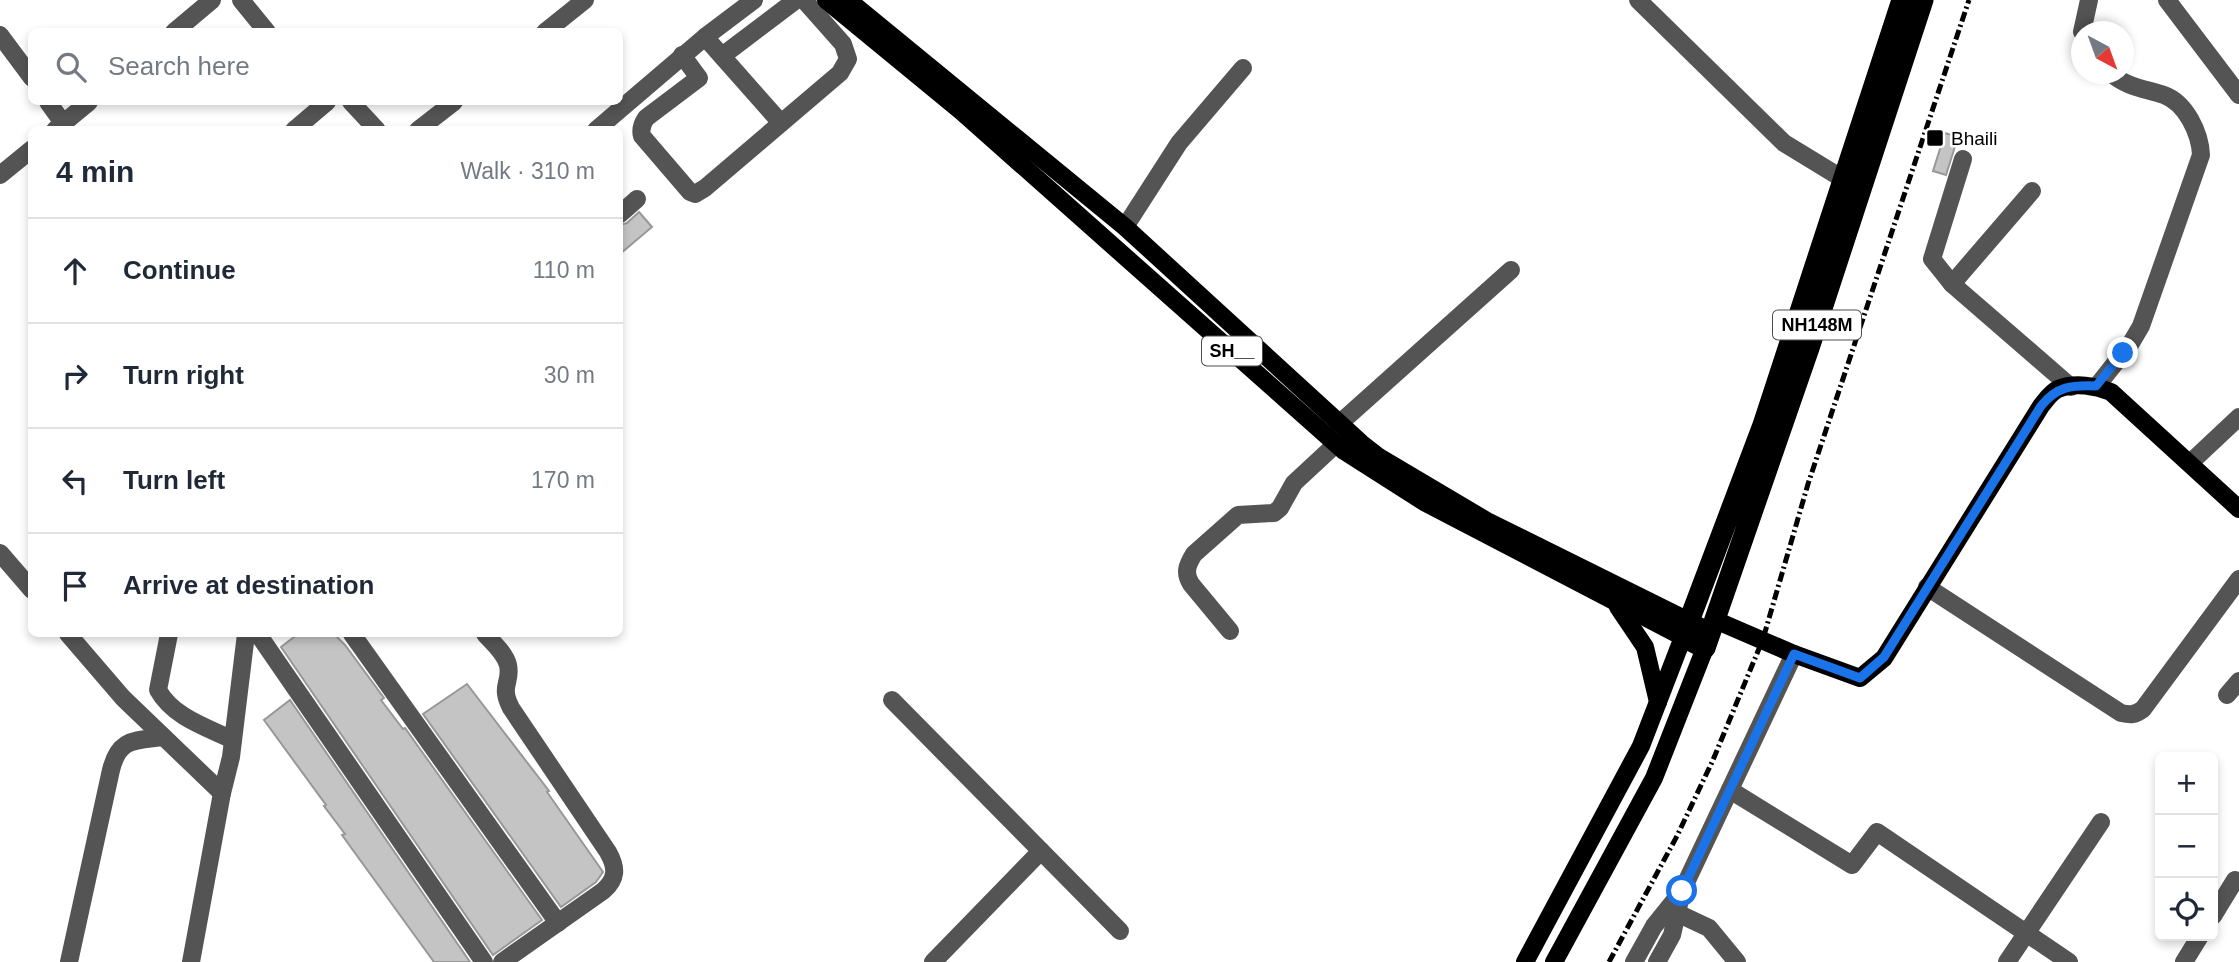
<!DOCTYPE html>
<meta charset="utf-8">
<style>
:root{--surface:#fff;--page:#f2f2f3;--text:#1f2937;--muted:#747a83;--line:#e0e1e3}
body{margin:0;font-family:Helvetica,sans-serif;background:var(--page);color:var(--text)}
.controls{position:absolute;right:21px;bottom:21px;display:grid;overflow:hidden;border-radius:10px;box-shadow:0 4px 10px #0003}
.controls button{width:63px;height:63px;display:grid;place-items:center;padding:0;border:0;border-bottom:2px solid var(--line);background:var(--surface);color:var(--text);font:35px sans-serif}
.compass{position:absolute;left:2071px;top:21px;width:63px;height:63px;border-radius:50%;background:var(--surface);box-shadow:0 4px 10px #0003;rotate:139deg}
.stop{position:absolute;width:21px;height:21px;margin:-16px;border:5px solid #1a73e8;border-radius:50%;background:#fff}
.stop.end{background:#1a73e8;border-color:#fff;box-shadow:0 2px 7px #0008}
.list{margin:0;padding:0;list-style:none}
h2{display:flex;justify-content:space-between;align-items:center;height:91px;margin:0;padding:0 28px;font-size:30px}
h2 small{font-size:23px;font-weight:400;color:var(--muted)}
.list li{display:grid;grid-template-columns:46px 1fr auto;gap:21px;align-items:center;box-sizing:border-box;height:105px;padding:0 28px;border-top:2px solid var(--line)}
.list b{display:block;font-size:26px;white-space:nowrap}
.list em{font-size:23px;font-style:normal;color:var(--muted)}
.icon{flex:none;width:38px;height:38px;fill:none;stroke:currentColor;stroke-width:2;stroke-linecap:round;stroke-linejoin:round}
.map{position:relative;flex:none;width:2239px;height:962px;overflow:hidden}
.search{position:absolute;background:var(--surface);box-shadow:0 4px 10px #0003;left:28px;top:28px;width:595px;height:77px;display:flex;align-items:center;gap:18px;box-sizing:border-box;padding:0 24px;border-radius:10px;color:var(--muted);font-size:26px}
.panel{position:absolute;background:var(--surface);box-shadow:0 4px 10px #0003;left:28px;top:126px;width:595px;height:511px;border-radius:10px}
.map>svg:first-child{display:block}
.building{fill:#c4c4c4;stroke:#989898;stroke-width:2}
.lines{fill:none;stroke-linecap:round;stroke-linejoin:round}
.minor{stroke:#545454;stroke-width:18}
.major{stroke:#000;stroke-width:18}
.highway{stroke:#000;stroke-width:21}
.rail{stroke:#000;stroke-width:5;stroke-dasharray:10 3.5 2 3.5;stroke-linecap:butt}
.route{stroke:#1a73e8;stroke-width:9}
.poi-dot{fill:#000;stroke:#fff;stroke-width:2.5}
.labels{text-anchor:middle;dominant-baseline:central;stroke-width:5;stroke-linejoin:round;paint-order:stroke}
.shield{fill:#fff;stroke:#4c4c4c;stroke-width:2}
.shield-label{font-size:18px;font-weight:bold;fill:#000}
.poi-label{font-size:19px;fill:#000;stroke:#fff;text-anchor:start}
</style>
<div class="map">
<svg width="2239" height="962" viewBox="0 0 2239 962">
<rect width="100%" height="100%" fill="#fff"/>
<g class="building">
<path d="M1945 133 1958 137 1946 175 1933 171Z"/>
<path d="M639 212 652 227 620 254V225L627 223Z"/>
<path d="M298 634H334L345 645 384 698 381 700 403 729 405 728 542 920 493 955 281 647Z"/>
<path d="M467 684 549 791 547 792 603 872 596 882 561 907 423 714Z"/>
<path d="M290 700 470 962H434L342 835 345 834 324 806 326 805 264 720Z"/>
</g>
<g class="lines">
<g class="minor">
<path d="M241 0 267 32"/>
<path d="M1638 0 1784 143 1843 179"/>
<path d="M2167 0 2239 95"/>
<path d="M174 32 212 0"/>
<path d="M545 32 585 0"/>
<path d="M2082 32 2089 0"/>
<path d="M0 35 32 78"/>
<path d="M705 37 781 123"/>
<path d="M682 55 699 78 646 118C642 124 640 129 642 136L690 192 695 194 705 188 840 73 848 59 843 44 804 0"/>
<path d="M722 56 796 0"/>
<path d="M48 102 63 123"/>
<path d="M351 102 377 130"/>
<path d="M55 130 89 102"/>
<path d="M294 130 327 102"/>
<path d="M418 130 454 102"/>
<path d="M596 130 705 37 754 0"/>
<path d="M1963 159 1932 259 1952 284 2071 387"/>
<path d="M0 175 32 149"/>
<path d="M620 214 637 199"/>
<path d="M1125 227 1179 143 1243 68"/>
<path d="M1952 284 2032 191"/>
<path d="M2097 386 2131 343 2141 326 2201 155C2200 133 2186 103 2164 95 2146 89 2126 87 2112 74"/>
<path d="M1340 423 1511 270"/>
<path d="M2190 463 2239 417"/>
<path d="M0 553 32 590"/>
<path d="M1927 587 2121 713C2131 715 2135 715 2143 709L2239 579"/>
<path d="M1230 631 1191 584C1184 573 1187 565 1194 554L1238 515 1274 513 1280 508 1294 483 1336 444"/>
<path d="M68 634 123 698 222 793"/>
<path d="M169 634 158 690C173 717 206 727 233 740"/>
<path d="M258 634 484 962"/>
<path d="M352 634 558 923"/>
<path d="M485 634C493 643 505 653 508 665 512 683 499 685 511 708L608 852C617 868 617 879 603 891L502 962"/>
<path d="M2227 695 2239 681"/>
<path d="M892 700 1120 931"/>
<path d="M1730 790 1852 865 1877 832 2069 962"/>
<path d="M1677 913 1709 928 1737 962"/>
<path d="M2213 916 2235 880"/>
<path d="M69 962 111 770C119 738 134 741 163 737"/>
<path d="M191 962 222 793 231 757 246 634"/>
<path d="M933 962 1041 851"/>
<path d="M1634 962 1654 926 1679 895"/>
<path d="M1657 962 1672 935 1682 891 1794 654"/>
<path d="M2007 962 2101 822"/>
<path d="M2184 962 2200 936"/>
</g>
<g class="major">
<path d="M826 0 961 111 1344 451 1424 502 1683 637 1641 746 1525 962"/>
<path d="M848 0 1125 227 1361 443 1379 457 1487 521 1711 632"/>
<path d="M1618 607 1645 647 1658 702"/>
<path d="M1715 620 1794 654 1860 678 1884 658 2041 406C2046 400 2051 392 2058 389 2075 382 2096 386 2111 392L2239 509"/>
<path d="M1554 962 1654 778 1705 648"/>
</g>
<path class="highway" d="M1902 0 1763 425 1683 637 1705 648 1809 348 1923 0"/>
<path class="rail" d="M1609 962 1677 836 1713 760 1763 639 1808 484 1969 0"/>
</g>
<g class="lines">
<path class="route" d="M1682 891 1794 654 1860 678 1884 657 2041 406C2057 386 2072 385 2096 386L2123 353"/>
</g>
<rect class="poi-dot" x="1926" y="129" width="18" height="18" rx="3.5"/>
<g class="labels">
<g class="shield">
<rect x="1773" y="310.5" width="88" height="29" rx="5"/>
<rect x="1202" y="336.5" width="60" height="29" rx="5"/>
</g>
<g class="shield-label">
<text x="1817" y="325">NH148M</text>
<text x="1232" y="351">SH__</text>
</g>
<g class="poi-label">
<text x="1951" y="138">Bhaili</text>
</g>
</g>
</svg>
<div class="controls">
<button>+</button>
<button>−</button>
<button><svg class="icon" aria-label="locate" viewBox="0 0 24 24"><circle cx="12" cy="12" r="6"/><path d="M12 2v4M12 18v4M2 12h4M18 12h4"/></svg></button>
</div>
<svg class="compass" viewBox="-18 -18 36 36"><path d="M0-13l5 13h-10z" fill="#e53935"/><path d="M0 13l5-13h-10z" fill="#747a83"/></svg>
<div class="stop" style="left:1682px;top:891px"></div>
<div class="stop end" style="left:2123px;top:353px"></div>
<div class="search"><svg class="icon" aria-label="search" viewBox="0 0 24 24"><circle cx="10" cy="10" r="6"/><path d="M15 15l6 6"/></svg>Search here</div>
<section class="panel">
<h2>4 min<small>Walk · 310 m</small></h2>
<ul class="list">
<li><svg class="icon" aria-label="ahead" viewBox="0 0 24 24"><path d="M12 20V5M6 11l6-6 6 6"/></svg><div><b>Continue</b></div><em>110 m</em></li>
<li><svg class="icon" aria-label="right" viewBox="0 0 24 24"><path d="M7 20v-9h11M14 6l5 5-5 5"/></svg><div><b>Turn right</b></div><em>30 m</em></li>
<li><svg class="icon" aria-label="left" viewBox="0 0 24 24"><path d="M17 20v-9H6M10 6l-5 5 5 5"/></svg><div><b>Turn left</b></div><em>170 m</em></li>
<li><svg class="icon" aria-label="arrive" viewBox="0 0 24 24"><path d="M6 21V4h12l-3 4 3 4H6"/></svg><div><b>Arrive at destination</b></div></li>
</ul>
</section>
</div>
